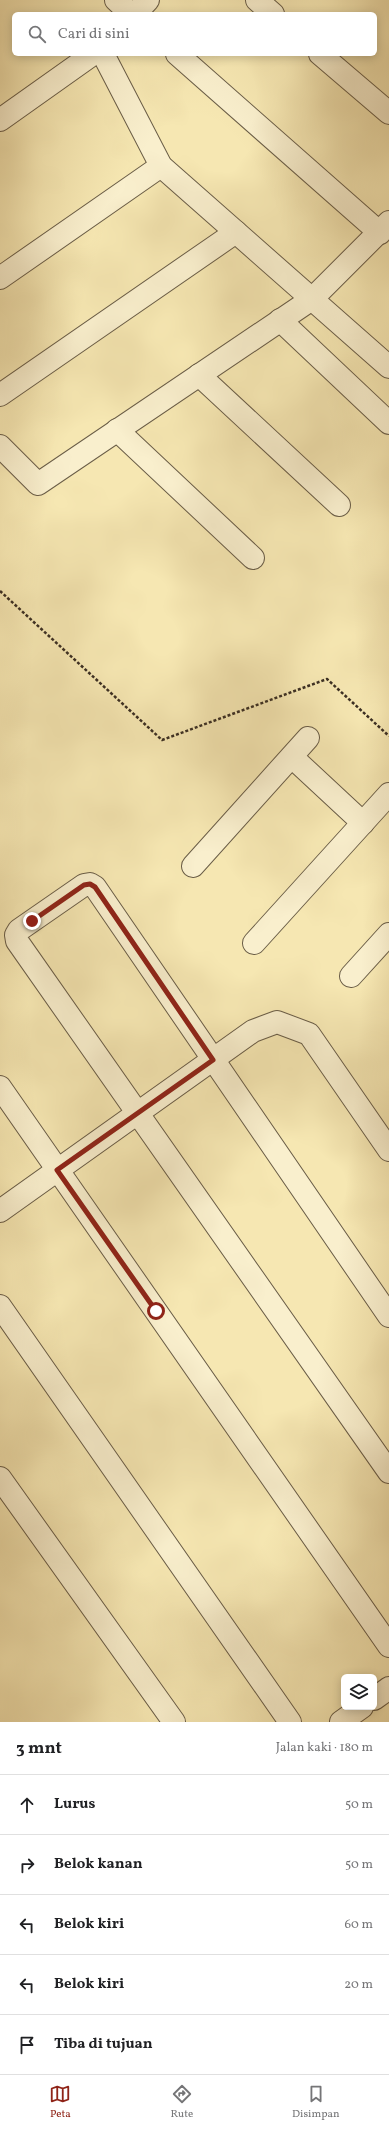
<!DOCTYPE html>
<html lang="id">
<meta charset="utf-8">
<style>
:root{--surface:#fff;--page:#f6f6f6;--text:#202124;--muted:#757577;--line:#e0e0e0;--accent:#8f2418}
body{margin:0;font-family:Vollkorn,serif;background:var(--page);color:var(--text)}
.controls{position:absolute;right:12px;bottom:12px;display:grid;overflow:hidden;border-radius:6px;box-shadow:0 2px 10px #0003}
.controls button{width:36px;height:36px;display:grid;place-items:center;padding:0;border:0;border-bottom:1px solid var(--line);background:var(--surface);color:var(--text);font:20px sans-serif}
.stop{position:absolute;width:12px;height:12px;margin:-9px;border:3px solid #8f2418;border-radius:50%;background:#fff}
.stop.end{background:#8f2418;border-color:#fff;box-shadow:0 1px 4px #0008}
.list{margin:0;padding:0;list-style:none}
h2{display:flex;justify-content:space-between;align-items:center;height:52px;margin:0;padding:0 16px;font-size:17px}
h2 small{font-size:13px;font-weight:400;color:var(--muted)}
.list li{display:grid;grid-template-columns:26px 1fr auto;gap:12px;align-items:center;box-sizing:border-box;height:60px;padding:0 16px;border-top:1px solid var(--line)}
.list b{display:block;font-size:15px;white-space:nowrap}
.list em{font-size:13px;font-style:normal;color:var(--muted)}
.icon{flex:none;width:22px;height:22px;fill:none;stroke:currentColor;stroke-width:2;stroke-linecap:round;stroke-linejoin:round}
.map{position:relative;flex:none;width:389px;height:1722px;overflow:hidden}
.search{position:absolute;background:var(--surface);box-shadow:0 2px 10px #0003;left:12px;right:12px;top:12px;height:44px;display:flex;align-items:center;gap:10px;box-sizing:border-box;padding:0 14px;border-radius:6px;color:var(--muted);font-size:15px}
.sheet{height:352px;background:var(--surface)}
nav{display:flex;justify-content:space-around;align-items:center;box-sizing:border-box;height:56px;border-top:1px solid var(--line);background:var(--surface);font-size:11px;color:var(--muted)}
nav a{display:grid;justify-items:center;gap:2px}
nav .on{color:var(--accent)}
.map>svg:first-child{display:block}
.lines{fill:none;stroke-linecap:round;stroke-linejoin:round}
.minor-casing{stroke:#6a5d47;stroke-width:24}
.path{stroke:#3b2f23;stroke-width:2.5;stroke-dasharray:3 2;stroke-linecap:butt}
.minor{stroke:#f9efcd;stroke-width:22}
.route{stroke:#8f2418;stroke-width:5}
</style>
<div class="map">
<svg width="389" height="1722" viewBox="0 0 389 1722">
<rect width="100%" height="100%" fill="#f6e7b2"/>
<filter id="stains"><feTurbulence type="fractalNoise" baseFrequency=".005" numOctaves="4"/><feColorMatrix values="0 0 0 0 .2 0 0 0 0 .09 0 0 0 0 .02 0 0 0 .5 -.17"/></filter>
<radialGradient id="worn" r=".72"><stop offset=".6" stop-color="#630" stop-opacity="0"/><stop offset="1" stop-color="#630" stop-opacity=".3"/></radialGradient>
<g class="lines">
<g class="minor-casing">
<g id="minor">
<path d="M116 0 131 14"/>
<path d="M257 0 273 14"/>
<path d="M135 14 148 0"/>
<path d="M103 54 161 166 389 367"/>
<path d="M177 54 380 233"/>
<path d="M320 54 389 113"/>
<path d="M0 120 93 54"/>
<path d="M0 278 161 166"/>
<path d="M280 320 389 423"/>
<path d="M199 375 339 505"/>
<path d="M0 395 236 232"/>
<path d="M117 430 253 558"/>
<path d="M0 446 38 484 312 299 389 222"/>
<path d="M292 757 363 823"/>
<path d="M193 866 308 738"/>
<path d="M254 943 389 794"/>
<path d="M351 976 389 934"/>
<path d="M0 1087 389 1646"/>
<path d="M0 1211 253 1031 277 1022 309 1034 389 1150"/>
<path d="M0 1306 290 1722"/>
<path d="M389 1316 95 887 90 884 84 885 19 930 16 935 17 941 389 1472"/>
<path d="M0 1478 174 1722"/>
<path d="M374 1699 389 1688"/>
<path d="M341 1722 362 1707"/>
</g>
</g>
<path class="path" d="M0 591 162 740 327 679 389 736"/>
<use href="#minor" class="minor"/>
</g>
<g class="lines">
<path class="route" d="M32 921 84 885 90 884 95 887 213 1060 57 1170 156 1311"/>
</g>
<rect width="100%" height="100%" filter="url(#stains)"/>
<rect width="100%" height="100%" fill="url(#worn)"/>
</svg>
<div class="controls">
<button><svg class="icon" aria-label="layers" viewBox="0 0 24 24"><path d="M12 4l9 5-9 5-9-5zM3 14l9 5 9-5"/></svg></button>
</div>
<div class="stop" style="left:156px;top:1311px"></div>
<div class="stop end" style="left:32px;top:921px"></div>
<div class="search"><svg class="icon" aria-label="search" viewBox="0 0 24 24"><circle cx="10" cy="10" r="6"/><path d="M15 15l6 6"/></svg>Cari di sini</div>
</div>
<section class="sheet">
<h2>3 mnt<small>Jalan kaki · 180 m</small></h2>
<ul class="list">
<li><svg class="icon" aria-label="ahead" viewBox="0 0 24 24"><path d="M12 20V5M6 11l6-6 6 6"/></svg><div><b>Lurus</b></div><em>50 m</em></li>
<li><svg class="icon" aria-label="right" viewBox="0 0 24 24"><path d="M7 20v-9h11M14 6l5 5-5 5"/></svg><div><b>Belok kanan</b></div><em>50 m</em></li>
<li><svg class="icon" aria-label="left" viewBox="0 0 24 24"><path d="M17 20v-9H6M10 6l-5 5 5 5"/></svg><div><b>Belok kiri</b></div><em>60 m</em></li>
<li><svg class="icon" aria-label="left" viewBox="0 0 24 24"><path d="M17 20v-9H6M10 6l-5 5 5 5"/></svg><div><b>Belok kiri</b></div><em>20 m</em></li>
<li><svg class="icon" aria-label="arrive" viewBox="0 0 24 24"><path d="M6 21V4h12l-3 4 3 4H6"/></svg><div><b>Tiba di tujuan</b></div></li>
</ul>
</section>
<nav>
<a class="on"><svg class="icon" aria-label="map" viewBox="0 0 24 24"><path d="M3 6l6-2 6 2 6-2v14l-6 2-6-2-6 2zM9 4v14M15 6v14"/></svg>Peta</a>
<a><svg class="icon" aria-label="directions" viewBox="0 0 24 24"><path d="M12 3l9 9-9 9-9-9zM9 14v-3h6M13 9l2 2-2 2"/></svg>Rute</a>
<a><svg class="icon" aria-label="saved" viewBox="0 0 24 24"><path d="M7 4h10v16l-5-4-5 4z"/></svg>Disimpan</a>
</nav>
